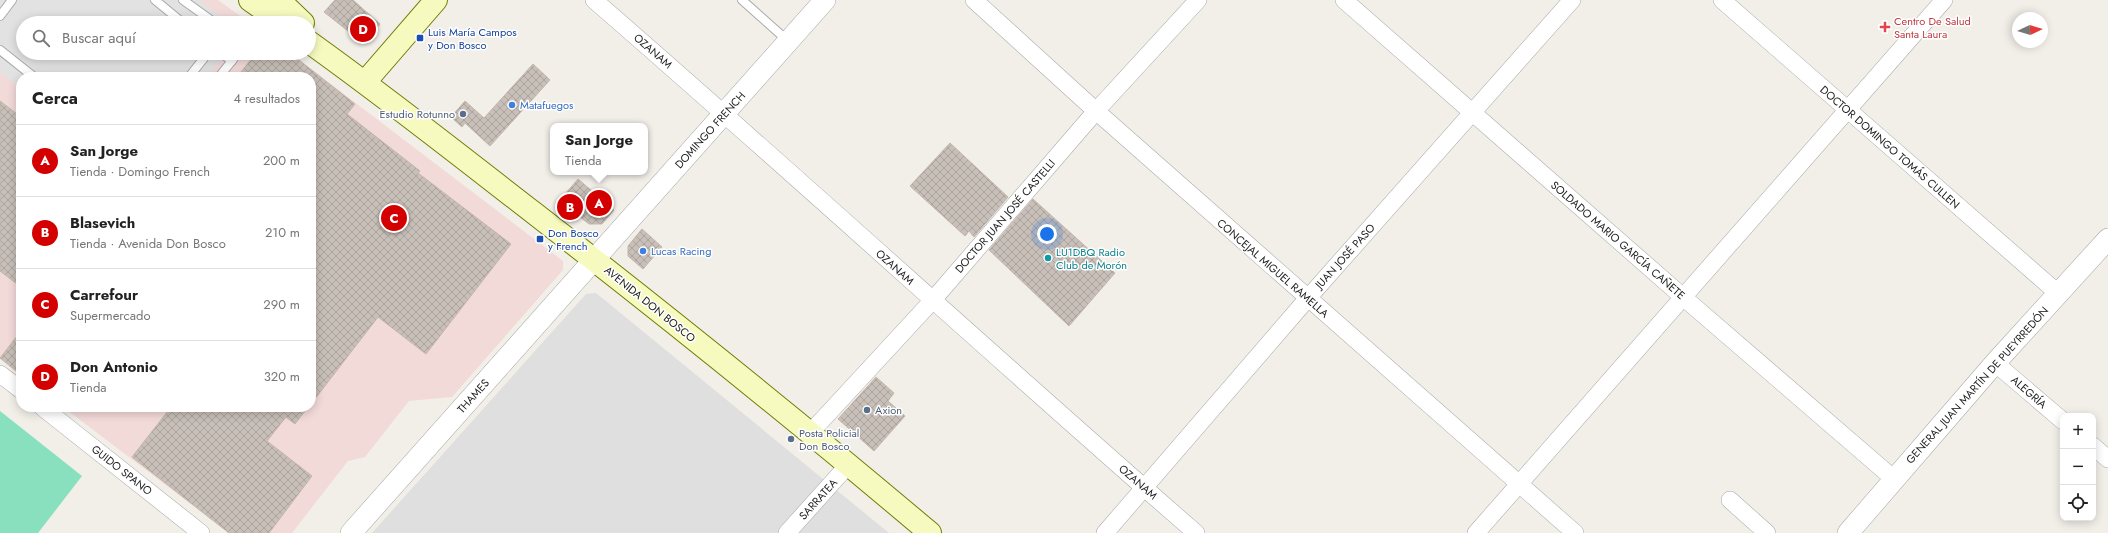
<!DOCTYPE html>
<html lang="es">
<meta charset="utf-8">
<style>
:root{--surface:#fff;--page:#f6f6f6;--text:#222;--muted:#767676;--line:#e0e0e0;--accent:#d40000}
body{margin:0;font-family:Jost,sans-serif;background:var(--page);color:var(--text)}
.controls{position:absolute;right:12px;bottom:12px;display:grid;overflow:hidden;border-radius:8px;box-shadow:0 2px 10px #0003}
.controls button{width:36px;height:36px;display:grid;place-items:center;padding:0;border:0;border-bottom:1px solid var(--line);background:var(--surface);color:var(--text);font:20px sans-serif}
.compass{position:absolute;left:2012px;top:12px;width:36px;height:36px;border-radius:50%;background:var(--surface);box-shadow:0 2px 10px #0003;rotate:86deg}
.you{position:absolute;left:1047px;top:234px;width:14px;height:14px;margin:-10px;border:3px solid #fff;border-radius:50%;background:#1a73e8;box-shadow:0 0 0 6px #1a73e833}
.badge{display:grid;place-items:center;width:26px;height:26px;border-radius:50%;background:var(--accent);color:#fff;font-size:13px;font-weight:700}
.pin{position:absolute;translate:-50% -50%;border:2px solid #fff;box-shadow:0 1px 4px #0006}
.popup{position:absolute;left:550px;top:123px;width:98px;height:52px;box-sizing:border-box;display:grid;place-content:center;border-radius:8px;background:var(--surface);filter:drop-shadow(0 1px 3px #0005);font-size:13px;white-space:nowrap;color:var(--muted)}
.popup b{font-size:15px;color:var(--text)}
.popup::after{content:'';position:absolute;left:50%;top:100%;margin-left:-8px;border:8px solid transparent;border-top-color:var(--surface)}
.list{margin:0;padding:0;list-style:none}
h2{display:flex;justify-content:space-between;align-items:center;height:52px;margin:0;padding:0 16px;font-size:17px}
h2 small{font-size:13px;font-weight:400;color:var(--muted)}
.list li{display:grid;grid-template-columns:26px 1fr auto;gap:12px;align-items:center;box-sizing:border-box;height:72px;padding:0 16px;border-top:1px solid var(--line)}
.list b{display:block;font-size:15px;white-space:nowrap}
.list p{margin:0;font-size:13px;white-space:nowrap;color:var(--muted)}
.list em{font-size:13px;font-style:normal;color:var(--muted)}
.icon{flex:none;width:22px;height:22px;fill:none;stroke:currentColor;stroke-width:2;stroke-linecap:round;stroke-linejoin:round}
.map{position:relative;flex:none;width:2108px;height:533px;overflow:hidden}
.search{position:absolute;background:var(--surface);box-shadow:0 2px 10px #0003;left:16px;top:16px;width:300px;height:44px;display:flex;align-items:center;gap:10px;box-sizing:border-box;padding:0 14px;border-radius:22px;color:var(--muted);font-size:15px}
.panel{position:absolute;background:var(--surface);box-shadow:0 2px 10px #0003;left:16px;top:72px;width:300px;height:340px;border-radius:16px}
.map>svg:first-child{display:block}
.residential{fill:#e0dfdf}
.commercial{fill:#f2dad9}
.pitch{fill:#88e0be}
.parking{fill:#e2e2e2}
.building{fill:url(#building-cross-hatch);stroke:#c4b6ab}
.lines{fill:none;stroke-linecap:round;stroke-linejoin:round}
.service-casing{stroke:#a9a9a9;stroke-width:10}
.minor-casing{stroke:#a9a9a9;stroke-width:18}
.tertiary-casing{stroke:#a9a9a9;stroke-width:22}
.secondary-casing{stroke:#707d05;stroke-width:24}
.service{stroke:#fff;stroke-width:8}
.minor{stroke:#fff;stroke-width:17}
.tertiary{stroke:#fff;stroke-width:21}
.secondary{stroke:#f7fabf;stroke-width:22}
.health-dot{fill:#e0444e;stroke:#fff;stroke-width:1.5}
.transit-dot{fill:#1a4fb4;stroke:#fff;stroke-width:1.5}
.shop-dot{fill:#3f7fe0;stroke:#fff;stroke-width:1.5}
.service-dot{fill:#5c6f8a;stroke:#fff;stroke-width:1.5}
.culture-dot{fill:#0f9aa8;stroke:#fff;stroke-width:1.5}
.labels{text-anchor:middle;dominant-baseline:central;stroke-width:3;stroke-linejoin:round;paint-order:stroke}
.health-label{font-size:11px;fill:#be3a42;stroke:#fff;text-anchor:start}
.transit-label{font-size:11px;fill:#164399;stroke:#fff;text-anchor:start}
.street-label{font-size:11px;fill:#222;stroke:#fff}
.shop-label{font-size:11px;fill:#366cbe;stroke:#fff;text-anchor:start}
.service-label{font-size:11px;fill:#4e5e75;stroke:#fff;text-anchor:start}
.culture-label{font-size:11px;fill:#0d838f;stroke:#fff;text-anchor:start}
</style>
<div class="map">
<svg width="2108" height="533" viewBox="0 0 2108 533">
<defs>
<pattern id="building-cross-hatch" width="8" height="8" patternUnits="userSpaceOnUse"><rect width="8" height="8" fill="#c7bfb8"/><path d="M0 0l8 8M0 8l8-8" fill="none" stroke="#aba49e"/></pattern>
</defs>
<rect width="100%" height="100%" fill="#f2efe9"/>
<path class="residential" d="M596 293 889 533H372L586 294Z"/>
<path class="commercial" d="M0 0H218L250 23H23V53H290L563 261V270L452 397 409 401 365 457 348 461 292 533H229L63 407H311V77H21V375L0 358Z"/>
<path class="pitch" d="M0 411 82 476 38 533H0Z"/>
<path class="parking" d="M0 0H199L229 23H23V53H226L207 77H21V88L0 72Z"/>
<g class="building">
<path d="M335 0H353L380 24 369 37 358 39 324 12Z"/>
<path d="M256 53H290L355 104 347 114 420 171 418 173 511 244 426 354 378 317 311 404V77H237Z"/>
<path d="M533 64 550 80 490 146 465 123 462 127 451 117 465 101 484 118Z"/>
<path d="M0 101 21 117V287L0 271Z"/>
<path d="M950 143 1008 197 974 237 969 231 965 236 910 186Z"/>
<path d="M578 179 614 210 602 224H589L559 201Z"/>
<path d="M1033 199 1115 273 1069 326 989 250Z"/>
<path d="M642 229 662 247 643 269 628 256V246Z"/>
<path d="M21 331V375L0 358Z"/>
<path d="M876 377 894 393 888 401 905 416 874 451 838 419Z"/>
<path d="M171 407H308L295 424 286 417 267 441 312 476 269 533H229L132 457Z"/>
</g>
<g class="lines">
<g class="service-casing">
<g id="service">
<path d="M155 0 183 23"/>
<path d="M183 0 215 23"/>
<path d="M742 0 788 41"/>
<path d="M0 16 12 0"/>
<path d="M0 50 34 77"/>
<path d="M221 53 232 61"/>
<path d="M189 77 204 58V53"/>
<path d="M219 77 238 53"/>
</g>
</g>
<g class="minor-casing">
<g id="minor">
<path d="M594 0C797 176 994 357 1196 533"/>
<path d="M974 0 1096 111 1575 533"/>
<path d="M1344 0 1683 297 1894 479"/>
<path d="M1722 0 2059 294"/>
<path d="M1995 363 2063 421"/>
<path d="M0 374 21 390"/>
<path d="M42 407 201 533"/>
<path d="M811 432 932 301 1096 111 1198 0"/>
<path d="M2093 446 2108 459"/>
<path d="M1730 500 1767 533"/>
<path d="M787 533 849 464"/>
<path d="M1105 533 1308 298 1572 0"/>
<path d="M1476 533 1944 0"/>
</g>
</g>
<g class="tertiary-casing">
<g id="tertiary">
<path d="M351 533 825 0"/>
<path d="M1848 533 1995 363 2108 239"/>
</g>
</g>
<g class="secondary-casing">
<g id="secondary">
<path d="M250 0 282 23"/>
<path d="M279 0 303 23"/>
<path d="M309 42C386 97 459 155 534 213 668 317 800 423 930 533"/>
<path d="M365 82 436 0"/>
</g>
</g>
<use href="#service" class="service"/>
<use href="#minor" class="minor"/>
<use href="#tertiary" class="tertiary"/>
<use href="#secondary" class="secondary"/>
</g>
<path class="health-dot" d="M1883 21h4v4h4v4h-4v4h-4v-4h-4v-4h4z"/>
<g class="transit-dot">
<rect x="416" y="34" width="8" height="8" rx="2"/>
<rect x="536" y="235" width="8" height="8" rx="2"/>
</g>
<g class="shop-dot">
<circle cx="512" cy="105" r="4"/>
<circle cx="643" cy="251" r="4"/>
</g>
<g class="service-dot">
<circle cx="463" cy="114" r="4"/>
<circle cx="867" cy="410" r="4"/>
<circle cx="791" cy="439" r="4"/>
</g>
<circle class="culture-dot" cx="1048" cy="258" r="4"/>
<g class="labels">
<g class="health-label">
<text x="1894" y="21">Centro De Salud<tspan x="1894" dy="13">Santa Laura</tspan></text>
</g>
<g class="transit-label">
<text x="428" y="32">Luis María Campos<tspan x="428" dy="13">y Don Bosco</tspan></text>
<text x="548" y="233">Don Bosco<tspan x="548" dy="13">y French</tspan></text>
</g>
<g class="street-label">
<text transform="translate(653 51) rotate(41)">OZANAM</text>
<text transform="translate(710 130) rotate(-48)">DOMINGO FRENCH</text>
<text transform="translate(1890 147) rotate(41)">DOCTOR DOMINGO TOMÁS CULLEN</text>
<text transform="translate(1005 216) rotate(-49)">DOCTOR JUAN JOSÉ CASTELLI</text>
<text transform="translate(1618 240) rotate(41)">SOLDADO MARIO GARCÍA CAÑETE</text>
<text transform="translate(1345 256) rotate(-48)">JUAN JOSÉ PASO</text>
<text transform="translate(895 267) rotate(42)">OZANAM</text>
<text transform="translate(1273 268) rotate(41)">CONCEJAL MIGUEL RAMELLA</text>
<text transform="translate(650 304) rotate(39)">AVENIDA DON BOSCO</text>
<text transform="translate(1977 385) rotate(-48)">GENERAL JUAN MARTÍN DE PUEYRREDÓN</text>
<text transform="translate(2029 392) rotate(41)">ALEGRÍA</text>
<text transform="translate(473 396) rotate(-48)">THAMES</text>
<text transform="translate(122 470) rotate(38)">GUIDO SPANO</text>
<text transform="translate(1138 482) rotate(41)">OZANAM</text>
<text transform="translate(818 499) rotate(-48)">SARRATEA</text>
</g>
<g class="shop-label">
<text x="520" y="105">Matafuegos</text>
<text x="651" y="251">Lucas Racing</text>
</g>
<g class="service-label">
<text x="455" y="114" text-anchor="end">Estudio Rotunno</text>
<text x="875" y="410">Axion</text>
<text x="799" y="433">Posta Policial<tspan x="799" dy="13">Don Bosco</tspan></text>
</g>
<g class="culture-label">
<text x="1056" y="252">LU1DBQ Radio<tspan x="1056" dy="13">Club de Morón</tspan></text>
</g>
</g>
</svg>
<div class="controls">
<button>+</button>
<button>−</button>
<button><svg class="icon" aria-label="locate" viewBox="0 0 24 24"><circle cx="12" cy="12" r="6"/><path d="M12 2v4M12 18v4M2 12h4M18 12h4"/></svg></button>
</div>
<svg class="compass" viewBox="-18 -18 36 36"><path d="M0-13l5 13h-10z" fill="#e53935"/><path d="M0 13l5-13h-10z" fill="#767676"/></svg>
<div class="you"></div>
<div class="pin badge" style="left:599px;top:203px">A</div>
<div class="popup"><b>San Jorge</b>Tienda</div>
<div class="pin badge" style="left:570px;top:207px">B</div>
<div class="pin badge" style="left:394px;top:218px">C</div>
<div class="pin badge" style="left:363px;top:29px">D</div>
<div class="search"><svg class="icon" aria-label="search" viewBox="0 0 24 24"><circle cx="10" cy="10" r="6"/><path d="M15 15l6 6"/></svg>Buscar aquí</div>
<section class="panel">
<h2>Cerca<small>4 resultados</small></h2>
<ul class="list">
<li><span class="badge">A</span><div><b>San Jorge</b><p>Tienda · Domingo French</p></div><em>200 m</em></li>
<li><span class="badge">B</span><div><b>Blasevich</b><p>Tienda · Avenida Don Bosco</p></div><em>210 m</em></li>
<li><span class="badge">C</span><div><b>Carrefour</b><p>Supermercado</p></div><em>290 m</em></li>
<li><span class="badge">D</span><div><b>Don Antonio</b><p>Tienda</p></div><em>320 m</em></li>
</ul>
</section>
</div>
